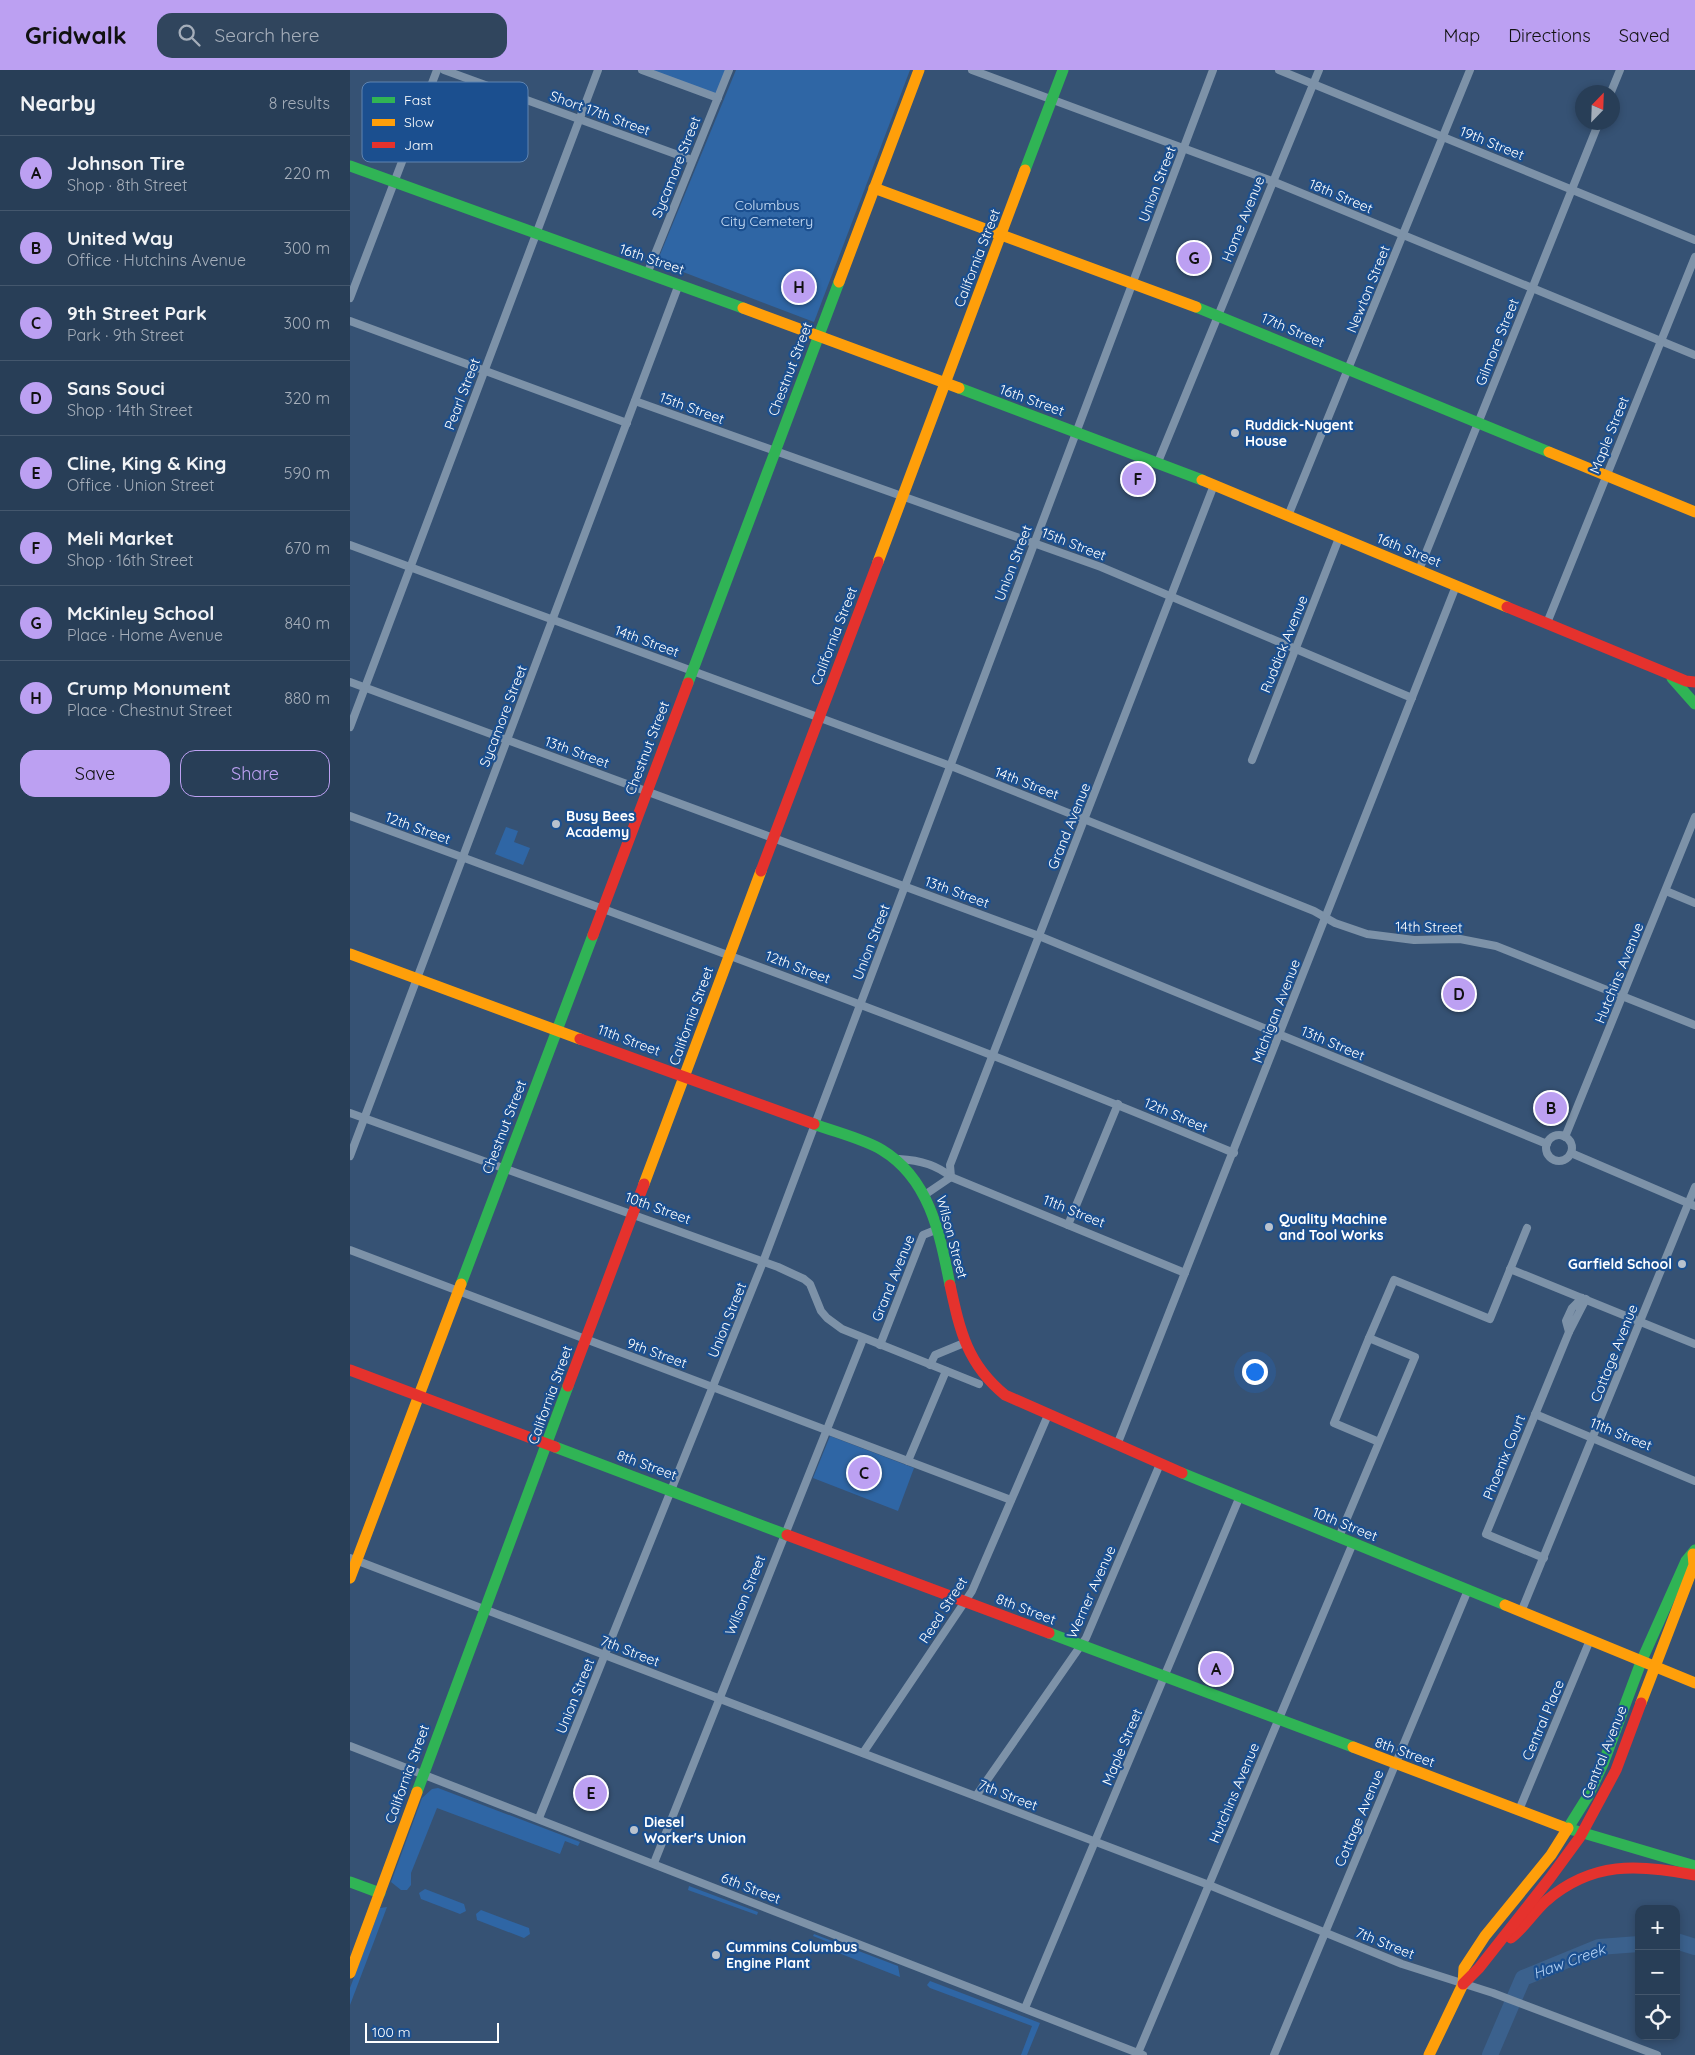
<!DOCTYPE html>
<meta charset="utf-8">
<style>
:root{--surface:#283e57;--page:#30455d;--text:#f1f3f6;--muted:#a5aeba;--line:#44576d;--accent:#bca0f2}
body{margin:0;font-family:Quicksand,sans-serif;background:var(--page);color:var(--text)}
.controls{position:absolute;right:15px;bottom:15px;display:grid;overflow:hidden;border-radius:10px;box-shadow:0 2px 8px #0003}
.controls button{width:45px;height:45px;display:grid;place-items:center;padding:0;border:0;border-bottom:1px solid var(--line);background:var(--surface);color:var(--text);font:25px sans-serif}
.compass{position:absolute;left:1225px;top:15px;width:45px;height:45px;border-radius:50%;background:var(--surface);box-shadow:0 2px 8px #0003;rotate:23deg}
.scale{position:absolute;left:15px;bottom:12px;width:134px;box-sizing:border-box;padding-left:5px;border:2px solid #fff;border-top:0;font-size:14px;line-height:18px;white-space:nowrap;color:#fff;-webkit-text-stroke:4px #1b4f8f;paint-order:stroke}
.you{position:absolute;left:904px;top:1301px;width:18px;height:18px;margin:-12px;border:4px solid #fff;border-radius:50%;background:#1a73e8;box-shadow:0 0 0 8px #1a73e833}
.badge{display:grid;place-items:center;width:32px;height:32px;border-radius:50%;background:var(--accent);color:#111;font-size:16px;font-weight:700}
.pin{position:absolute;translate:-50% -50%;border:2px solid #fff;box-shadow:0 1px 5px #0006}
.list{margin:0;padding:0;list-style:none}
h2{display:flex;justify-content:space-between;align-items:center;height:65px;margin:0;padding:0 20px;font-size:21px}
h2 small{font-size:16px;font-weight:400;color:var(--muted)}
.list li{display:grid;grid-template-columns:32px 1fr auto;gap:15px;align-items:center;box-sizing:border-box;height:75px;padding:0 20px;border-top:1px solid var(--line)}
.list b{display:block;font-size:19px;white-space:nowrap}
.list p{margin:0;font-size:16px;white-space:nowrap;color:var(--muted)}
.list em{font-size:16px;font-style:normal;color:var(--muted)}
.actions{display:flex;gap:10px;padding:15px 20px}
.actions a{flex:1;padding:11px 0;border:1px solid var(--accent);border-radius:15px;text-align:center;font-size:18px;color:var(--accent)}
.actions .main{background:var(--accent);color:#111}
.icon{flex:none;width:28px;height:28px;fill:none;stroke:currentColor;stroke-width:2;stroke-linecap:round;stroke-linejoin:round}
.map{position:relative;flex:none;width:1345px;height:1985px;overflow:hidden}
header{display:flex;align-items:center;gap:30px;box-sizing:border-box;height:70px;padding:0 25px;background:var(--accent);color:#111}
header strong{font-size:24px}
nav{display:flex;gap:28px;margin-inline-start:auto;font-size:18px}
.search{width:350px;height:45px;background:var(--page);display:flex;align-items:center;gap:12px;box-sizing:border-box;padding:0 18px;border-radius:15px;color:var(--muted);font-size:19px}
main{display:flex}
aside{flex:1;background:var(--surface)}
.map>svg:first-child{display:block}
.green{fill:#2f66a5}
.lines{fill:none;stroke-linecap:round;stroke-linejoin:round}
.river{stroke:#3b618d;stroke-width:16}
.street{stroke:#7d92a8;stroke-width:8}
.fast{stroke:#30b455;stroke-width:11}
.slow{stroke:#ff9f0a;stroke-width:11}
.jam{stroke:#e5322d;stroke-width:11}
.poi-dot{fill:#b9c2ce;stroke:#1b4f8f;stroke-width:2}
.labels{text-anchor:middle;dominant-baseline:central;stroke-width:4.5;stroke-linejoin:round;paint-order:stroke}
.street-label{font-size:14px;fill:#fff;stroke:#1b4f8f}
.park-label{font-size:14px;fill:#cfe3fa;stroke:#1b4f8f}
.poi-label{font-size:14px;font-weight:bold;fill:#fff;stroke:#1b4f8f;text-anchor:start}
.water-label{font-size:15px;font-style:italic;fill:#b5d3f5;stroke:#1b4f8f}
.key{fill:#1b4f8f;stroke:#5f84b1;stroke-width:1}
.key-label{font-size:14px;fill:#fff}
</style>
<header>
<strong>Gridwalk</strong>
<div class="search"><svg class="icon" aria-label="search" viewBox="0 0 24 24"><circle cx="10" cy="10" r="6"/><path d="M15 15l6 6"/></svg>Search here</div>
<nav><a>Map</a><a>Directions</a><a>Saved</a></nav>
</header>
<main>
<aside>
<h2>Nearby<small>8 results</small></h2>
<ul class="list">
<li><span class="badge">A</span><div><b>Johnson Tire</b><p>Shop · 8th Street</p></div><em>220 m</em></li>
<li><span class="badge">B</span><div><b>United Way</b><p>Office · Hutchins Avenue</p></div><em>300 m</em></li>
<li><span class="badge">C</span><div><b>9th Street Park</b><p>Park · 9th Street</p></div><em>300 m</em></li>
<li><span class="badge">D</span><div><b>Sans Souci</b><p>Shop · 14th Street</p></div><em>320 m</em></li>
<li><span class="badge">E</span><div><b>Cline, King &amp; King</b><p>Office · Union Street</p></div><em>590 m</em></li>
<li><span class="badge">F</span><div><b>Meli Market</b><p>Shop · 16th Street</p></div><em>670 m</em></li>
<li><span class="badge">G</span><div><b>McKinley School</b><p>Place · Home Avenue</p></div><em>840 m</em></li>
<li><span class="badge">H</span><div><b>Crump Monument</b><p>Place · Chestnut Street</p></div><em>880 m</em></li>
</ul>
<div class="actions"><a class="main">Save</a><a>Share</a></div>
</aside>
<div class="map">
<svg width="1345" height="1985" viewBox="0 0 1345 1985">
<rect width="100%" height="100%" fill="#365274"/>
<g class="green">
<path d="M298 0H379L368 28Z"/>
<path d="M386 0H560L464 252 307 192Z"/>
<path d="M156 757 168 761 164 772 180 778 173 795 145 784Z"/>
<path d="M480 1366 564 1398 548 1441 463 1408Z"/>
<path d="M88 1718 230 1772 228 1776 215 1771 210 1784 87 1738 61 1803V1815L57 1820H51L41 1812 72 1728 82 1719Z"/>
<path d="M339 1816 408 1842 407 1845 338 1820Z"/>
<path d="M75 1819 114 1834 116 1841 110 1844 71 1829 69 1823Z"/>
<path d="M37 1837 0 1935V1918L30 1838Z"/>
<path d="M131 1840 179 1858 180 1864 174 1868 127 1850 126 1844Z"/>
<path d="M464 1864 548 1896 550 1907 481 1880 483 1874 463 1866Z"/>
<path d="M580 1911 690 1953 677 1985H671L682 1956 580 1918 577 1915Z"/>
</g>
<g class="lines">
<g class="river">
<path d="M1326 1871 1345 1877"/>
<path d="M1140 1985 1173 1908 1249 1877 1289 1874"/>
</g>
<g class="street">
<path d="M94 0 342 90"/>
<path d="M292 0 368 28"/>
<path d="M622 0 922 111 1345 285"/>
<path d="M929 0 1345 170"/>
<path d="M1261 22 1270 0"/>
<path d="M297 204 379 0"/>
<path d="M0 228 87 0"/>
<path d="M0 251 277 353"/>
<path d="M285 331 751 497 1062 628"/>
<path d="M808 392 969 0"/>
<path d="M938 446 1120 0"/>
<path d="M0 475 606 698 964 841 985 853 1017 864 1064 870 1110 869 1146 876 1345 955"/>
<path d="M1069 500 1249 52"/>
<path d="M1197 553 1345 187"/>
<path d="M0 612 689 866 1197 1074"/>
<path d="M0 657 248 0"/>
<path d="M902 690 989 468"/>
<path d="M0 746C296 855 593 961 884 1083"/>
<path d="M1316 821 1345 833"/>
<path d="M0 1043 428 1197 454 1209 460 1214 471 1241 477 1248 492 1259 629 1314"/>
<circle cx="1209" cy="1078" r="13"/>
<path d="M1215 1067 1345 747"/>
<path d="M1221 1083 1345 1136"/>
<path d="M0 1086 329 214"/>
<path d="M549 1089C568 1090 586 1094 601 1107"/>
<path d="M601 1107 600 1095 864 415"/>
<path d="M576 1124 601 1107 835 1203"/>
<path d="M718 1155 768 1034"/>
<path d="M0 1180 661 1430"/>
<path d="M1160 1199 1345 1274"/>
<path d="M1232 1228 1222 1238 1216 1251 1219 1262 1236 1229"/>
<path d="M1019 1268 1044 1210 1140 1249 1177 1158"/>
<path d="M530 1275 573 1165 588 1159"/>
<path d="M580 1295 585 1285 614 1273"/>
<path d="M1185 1344 1345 1411"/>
<path d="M767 1375 1106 516"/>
<path d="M558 1391 596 1301"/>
<path d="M989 1467 1065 1287 1019 1268 984 1353 1029 1372"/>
<path d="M0 1488 859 1815 1052 1894 1143 1923 1307 1985"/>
<path d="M1194 1488 1136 1464 1219 1262"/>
<path d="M1171 1542 1345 1117"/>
<path d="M0 1676 793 1985"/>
<path d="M513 1683 622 1521 698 1345"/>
<path d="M626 1726 736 1568 810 1394"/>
<path d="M1169 1740 1240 1570"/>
<path d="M189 1748 413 1192 863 0"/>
<path d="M304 1793 513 1269"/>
<path d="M675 1938 890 1426"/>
<path d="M788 1983 1003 1473"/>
<path d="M924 1985 1118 1520"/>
</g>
<g class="fast">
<path d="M0 96 393 238"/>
<path d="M675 100 713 0"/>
<path d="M846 237 1199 382"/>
<path d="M609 318 852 410"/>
<path d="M1322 608 1345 634"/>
<path d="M338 613 489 212"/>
<path d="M464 1054C485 1062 514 1069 532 1080 580 1109 590 1165 600 1215"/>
<path d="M111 1214 243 865"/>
<path d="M205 1377 437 1465"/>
<path d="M832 1403 1155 1535"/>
<path d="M699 1563 1003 1677"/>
<path d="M67 1722 218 1316"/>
<path d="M1213 1757 1345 1796"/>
<path d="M1218 1758 1238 1726 1253 1694 1291 1592 1336 1491 1345 1480"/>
<path d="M0 1812 30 1823"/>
</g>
<g class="slow">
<path d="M524 118 846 237"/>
<path d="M489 212 569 0"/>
<path d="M393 238 609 318"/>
<path d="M1199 382 1345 442"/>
<path d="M852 410 1157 537"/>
<path d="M528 492 675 100"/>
<path d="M0 884 230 969"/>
<path d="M294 1114 411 801"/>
<path d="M0 1508 111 1214"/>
<path d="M1155 1535 1345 1613"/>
<path d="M1291 1633 1344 1495 1343 1484"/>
<path d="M1003 1677 1213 1757"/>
<path d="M0 1903 67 1722"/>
<path d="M1079 1985 1113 1914 1114 1898 1135 1866 1201 1785 1218 1758"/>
</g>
<g class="jam">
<path d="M1157 537 1336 611 1345 612"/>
<path d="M411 801 528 492"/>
<path d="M243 865 338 613"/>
<path d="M230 969 464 1054"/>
<path d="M600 1215C610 1261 617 1294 655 1325L832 1403"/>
<path d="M0 1300 205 1377"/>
<path d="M218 1316 294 1114"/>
<path d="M437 1465 699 1563"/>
<path d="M1161 1868C1174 1858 1183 1843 1196 1831 1242 1791 1288 1794 1345 1805"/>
<path d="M1113 1914 1129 1898 1200 1808 1230 1767 1266 1700 1291 1633"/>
</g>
</g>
<g class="poi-dot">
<circle cx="885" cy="363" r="5"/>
<circle cx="206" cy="754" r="5"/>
<circle cx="919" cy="1157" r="5"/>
<circle cx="1332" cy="1194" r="5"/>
<circle cx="284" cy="1760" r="5"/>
<circle cx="366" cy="1885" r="5"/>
</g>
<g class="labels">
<g class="street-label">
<text transform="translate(250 43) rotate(20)">Short 17th Street</text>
<text transform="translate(1142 73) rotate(22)">19th Street</text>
<text transform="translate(326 97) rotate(-68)">Sycamore Street</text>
<text transform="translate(807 114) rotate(-69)">Union Street</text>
<text transform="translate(991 126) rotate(23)">18th Street</text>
<text transform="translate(893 149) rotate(-68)">Home Avenue</text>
<text transform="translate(627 188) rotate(-69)">California Street</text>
<text transform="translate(302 189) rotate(19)">16th Street</text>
<text transform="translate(1018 219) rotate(-68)">Newton Street</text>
<text transform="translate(943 260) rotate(23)">17th Street</text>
<text transform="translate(1147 272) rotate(-68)">Gilmore Street</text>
<text transform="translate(440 299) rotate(-69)">Chestnut Street</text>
<text transform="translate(112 324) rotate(-69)">Pearl Street</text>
<text transform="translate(682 330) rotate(20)">16th Street</text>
<text transform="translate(342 338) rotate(20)">15th Street</text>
<text transform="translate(1259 365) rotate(-68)">Maple Street</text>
<text transform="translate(724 474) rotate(21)">15th Street</text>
<text transform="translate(1059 480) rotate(22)">16th Street</text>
<text transform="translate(663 493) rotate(-69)">Union Street</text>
<text transform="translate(484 566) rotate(-69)">California Street</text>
<text transform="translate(297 571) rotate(20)">14th Street</text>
<text transform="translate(934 574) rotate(-68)">Ruddick Avenue</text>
<text transform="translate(153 646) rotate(-69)">Sycamore Street</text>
<text transform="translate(297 678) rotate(-69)">Chestnut Street</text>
<text transform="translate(227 682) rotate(20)">13th Street</text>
<text transform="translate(677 713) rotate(21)">14th Street</text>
<text transform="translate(719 756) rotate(-68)">Grand Avenue</text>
<text transform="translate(68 758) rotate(20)">12th Street</text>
<text transform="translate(607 822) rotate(20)">13th Street</text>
<text transform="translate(1079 857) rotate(1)">14th Street</text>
<text transform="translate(521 872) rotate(-69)">Union Street</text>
<text transform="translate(448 897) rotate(21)">12th Street</text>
<text transform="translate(1269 903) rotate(-68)">Hutchins Avenue</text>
<text transform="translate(926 941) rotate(-69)">Michigan Avenue</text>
<text transform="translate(341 946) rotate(-70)">California Street</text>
<text transform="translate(279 970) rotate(20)">11th Street</text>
<text transform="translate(983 973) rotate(23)">13th Street</text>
<text transform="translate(826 1045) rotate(23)">12th Street</text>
<text transform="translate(154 1057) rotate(-69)">Chestnut Street</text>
<text transform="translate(308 1138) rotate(20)">10th Street</text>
<text transform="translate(724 1141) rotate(22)">11th Street</text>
<text transform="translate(602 1167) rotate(75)">Wilson Street</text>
<text transform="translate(543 1208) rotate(-68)">Grand Avenue</text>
<text transform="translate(377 1250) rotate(-68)">Union Street</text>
<text transform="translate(307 1283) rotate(20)">9th Street</text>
<text transform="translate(1264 1283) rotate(-68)">Cottage Avenue</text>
<text transform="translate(200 1325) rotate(-70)">California Street</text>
<text transform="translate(1271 1364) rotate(22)">11th Street</text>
<text transform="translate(1154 1387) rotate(-68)">Phoenix Court</text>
<text transform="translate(297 1395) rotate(20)">8th Street</text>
<text transform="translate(995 1454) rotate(22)">10th Street</text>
<text transform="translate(741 1522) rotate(-66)">Werner Avenue</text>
<text transform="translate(395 1525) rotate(-68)">Wilson Street</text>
<text transform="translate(676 1539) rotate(21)">8th Street</text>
<text transform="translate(593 1540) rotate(-57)">Reed Street</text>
<text transform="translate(280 1581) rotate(21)">7th Street</text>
<text transform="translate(225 1626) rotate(-68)">Union Street</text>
<text transform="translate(1193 1650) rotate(-67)">Central Place</text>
<text transform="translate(772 1677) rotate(-67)">Maple Street</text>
<text transform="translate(1055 1682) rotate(20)">8th Street</text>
<text transform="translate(1254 1682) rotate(-68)">Central Avenue</text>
<text transform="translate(57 1704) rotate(-70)">California Street</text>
<text transform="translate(884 1723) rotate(-67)">Hutchins Avenue</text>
<text transform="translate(658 1725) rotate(21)">7th Street</text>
<text transform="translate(1009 1748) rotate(-67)">Cottage Avenue</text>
<text transform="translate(401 1818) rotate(21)">6th Street</text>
<text transform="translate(1035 1873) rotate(22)">7th Street</text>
</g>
<g class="park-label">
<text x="417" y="135">Columbus<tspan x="417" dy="16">City Cemetery</tspan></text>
</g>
<g class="poi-label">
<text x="895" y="355">Ruddick-Nugent<tspan x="895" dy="16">House</tspan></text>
<text x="216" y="746">Busy Bees<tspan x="216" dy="16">Academy</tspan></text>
<text x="929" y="1149">Quality Machine<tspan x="929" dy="16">and Tool Works</tspan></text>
<text x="1322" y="1194" text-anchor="end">Garfield School</text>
<text x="294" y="1752">Diesel<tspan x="294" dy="16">Worker's Union</tspan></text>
<text x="376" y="1877">Cummins Columbus<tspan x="376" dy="16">Engine Plant</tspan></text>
</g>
<g class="water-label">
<text transform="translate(1219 1891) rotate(-20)">Haw Creek</text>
</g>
</g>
<rect x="12" y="12" width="166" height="80" rx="8" class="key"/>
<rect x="22" y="27" width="23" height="6" fill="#30b455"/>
<rect x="22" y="49" width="23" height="7" fill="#ff9f0a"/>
<rect x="22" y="72" width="23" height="6" fill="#e5322d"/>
<g class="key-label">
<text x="54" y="35">Fast</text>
<text x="54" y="57">Slow</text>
<text x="54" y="80">Jam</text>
</g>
</svg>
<div class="controls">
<button>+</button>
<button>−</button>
<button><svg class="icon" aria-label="locate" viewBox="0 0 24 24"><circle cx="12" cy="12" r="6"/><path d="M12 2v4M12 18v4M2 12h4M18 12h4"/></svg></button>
</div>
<svg class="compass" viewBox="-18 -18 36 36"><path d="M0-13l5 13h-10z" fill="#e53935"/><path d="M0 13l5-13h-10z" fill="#a5aeba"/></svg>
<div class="scale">100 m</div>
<div class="you"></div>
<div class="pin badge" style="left:866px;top:1599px">A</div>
<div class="pin badge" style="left:1201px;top:1038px">B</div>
<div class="pin badge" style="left:514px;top:1403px">C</div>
<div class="pin badge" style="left:1109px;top:924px">D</div>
<div class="pin badge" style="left:241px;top:1723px">E</div>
<div class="pin badge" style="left:788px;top:409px">F</div>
<div class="pin badge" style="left:844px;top:188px">G</div>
<div class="pin badge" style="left:449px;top:217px">H</div>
</div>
</main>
